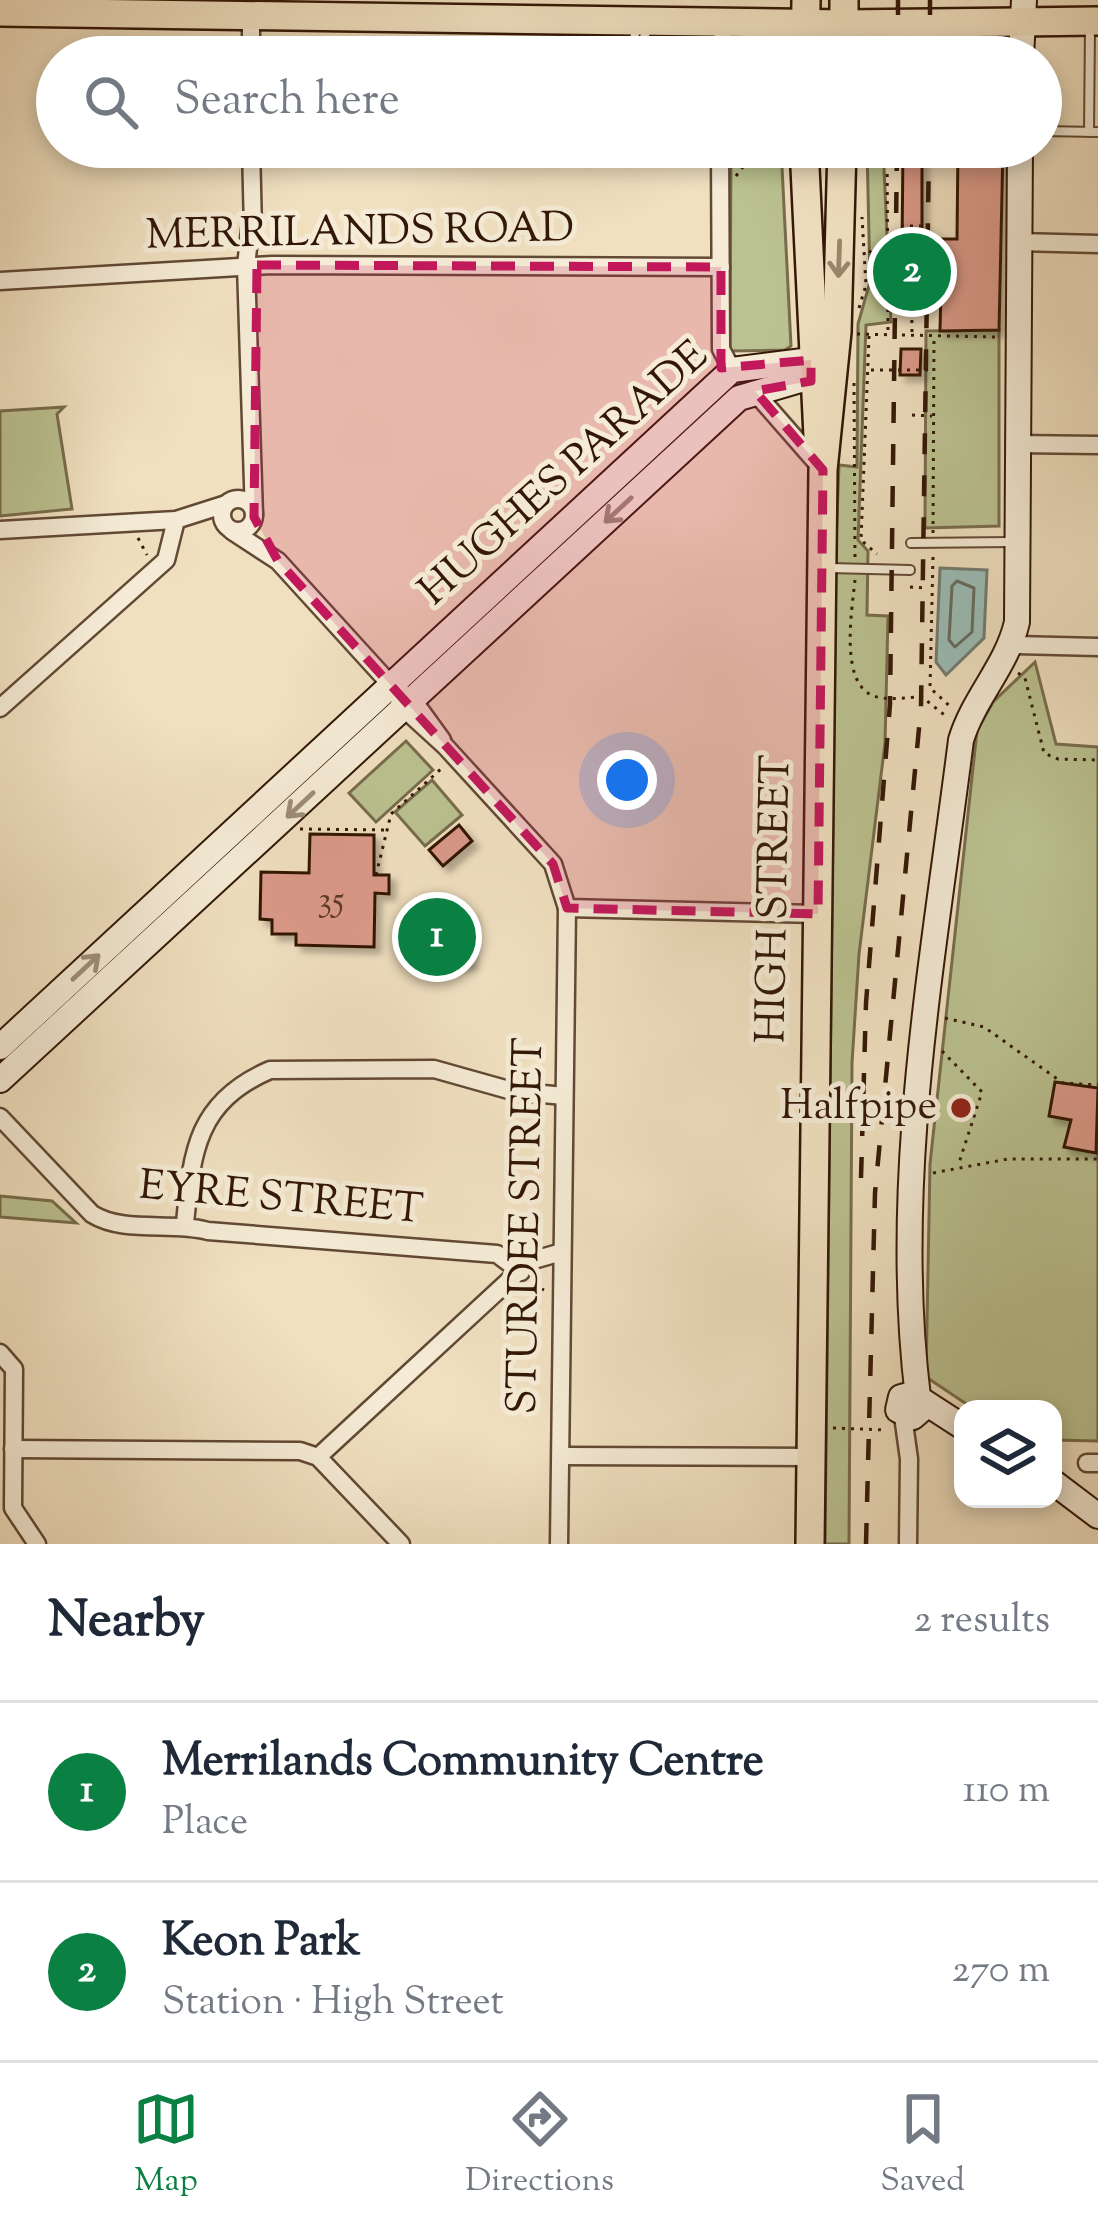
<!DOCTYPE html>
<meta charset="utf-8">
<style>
:root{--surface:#fff;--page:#f6f6f7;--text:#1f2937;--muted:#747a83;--line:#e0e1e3;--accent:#0b8043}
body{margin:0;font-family:"Sorts Mill Goudy",serif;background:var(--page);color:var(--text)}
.controls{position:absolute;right:36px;bottom:36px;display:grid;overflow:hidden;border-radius:24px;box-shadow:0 6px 18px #0003}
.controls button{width:108px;height:108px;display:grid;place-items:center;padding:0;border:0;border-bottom:3px solid var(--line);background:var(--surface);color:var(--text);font:60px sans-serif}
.you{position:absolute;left:627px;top:780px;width:42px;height:42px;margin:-30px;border:9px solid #fff;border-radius:50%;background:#1a73e8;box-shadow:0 0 0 18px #1a73e833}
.badge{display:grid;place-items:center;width:78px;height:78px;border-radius:50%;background:var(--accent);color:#fff;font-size:39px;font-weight:700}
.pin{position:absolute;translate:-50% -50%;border:6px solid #fff;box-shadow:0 3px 12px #0006}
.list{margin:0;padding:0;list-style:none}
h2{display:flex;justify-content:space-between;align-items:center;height:156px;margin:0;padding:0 48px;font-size:51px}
h2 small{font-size:39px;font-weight:400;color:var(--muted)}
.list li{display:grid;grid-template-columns:78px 1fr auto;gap:36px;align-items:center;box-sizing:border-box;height:180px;padding:0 48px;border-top:3px solid var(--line)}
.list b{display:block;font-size:45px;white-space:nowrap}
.list p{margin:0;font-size:39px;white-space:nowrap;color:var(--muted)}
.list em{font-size:39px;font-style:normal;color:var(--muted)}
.icon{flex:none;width:66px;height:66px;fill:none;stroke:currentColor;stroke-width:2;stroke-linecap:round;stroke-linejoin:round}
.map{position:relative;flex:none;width:1098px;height:1544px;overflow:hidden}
.search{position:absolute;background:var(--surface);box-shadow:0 6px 18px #0003;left:36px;right:36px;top:36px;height:132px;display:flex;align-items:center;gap:30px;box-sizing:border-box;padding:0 42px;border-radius:66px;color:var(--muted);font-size:45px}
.sheet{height:516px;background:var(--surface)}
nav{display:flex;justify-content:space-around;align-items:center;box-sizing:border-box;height:168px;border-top:3px solid var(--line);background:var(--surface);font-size:33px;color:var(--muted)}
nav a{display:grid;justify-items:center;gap:6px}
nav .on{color:var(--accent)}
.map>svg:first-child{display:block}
.green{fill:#bbc291;stroke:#776c4c;stroke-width:3}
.water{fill:#9abdb6;stroke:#717b70;stroke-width:3}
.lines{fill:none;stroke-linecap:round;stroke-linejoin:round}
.shore{stroke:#666a5e;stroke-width:3}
.building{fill:#db9989;stroke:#331706;stroke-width:3;filter:url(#shadow)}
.lane-casing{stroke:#624934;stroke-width:12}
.street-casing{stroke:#624934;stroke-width:21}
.secondary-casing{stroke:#331706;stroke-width:28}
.primary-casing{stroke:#331706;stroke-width:32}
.path{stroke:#331706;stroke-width:3;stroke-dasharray:3 6;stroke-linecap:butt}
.lane{stroke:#f5ebd6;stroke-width:8}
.street{stroke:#f5ebd6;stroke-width:16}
.secondary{stroke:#f5ebd6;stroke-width:24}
.primary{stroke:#f0e0c0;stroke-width:27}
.rail{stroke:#331706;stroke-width:4.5;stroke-dasharray:21 21;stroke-linecap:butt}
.path-bridge{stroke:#331706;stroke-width:3;stroke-dasharray:3 6;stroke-linecap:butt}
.oneway{stroke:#9b866c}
.oneway2{stroke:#9e8c78}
.marked{fill:#c2185b;fill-opacity:0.2;stroke:#c2185b;stroke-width:9;stroke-dasharray:24 15;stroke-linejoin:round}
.poi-dot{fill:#8f2418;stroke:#f5ebd6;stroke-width:4.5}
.labels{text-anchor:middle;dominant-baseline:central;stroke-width:10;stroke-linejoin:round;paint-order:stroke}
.number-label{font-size:36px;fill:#5d3827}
.street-label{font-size:42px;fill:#331706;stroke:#f5ebd6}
.poi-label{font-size:42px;fill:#331706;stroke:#f5ebd6;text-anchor:end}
</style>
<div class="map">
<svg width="1098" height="1544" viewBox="0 0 1098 1544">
<defs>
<filter id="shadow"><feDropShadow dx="6" dy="6" stdDeviation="3" flood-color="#0004"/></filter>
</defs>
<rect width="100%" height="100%" fill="#f0e0c0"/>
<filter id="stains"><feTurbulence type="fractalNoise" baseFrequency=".00167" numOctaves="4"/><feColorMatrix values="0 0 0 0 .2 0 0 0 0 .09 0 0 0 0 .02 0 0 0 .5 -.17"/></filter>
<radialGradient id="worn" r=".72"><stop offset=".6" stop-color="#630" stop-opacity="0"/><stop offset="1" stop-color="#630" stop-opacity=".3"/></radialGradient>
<g class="green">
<path d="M731 147H781L791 346 785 350 730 351Z"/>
<path d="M867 147H883L891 322 866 325 858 540 868 551 867 615 888 616 885 743 859 954 852 1063 849 1544H825L836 544 839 465 857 467 858 324 870 282Z"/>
<path d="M999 330V526L925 528 926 331Z"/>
<path d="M64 407 57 414 72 509 0 516V411Z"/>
<path d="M1035 662 1056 744 1098 747V1441L1053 1440V1409H974L926 1377 930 1164 977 731 993 702Z"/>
<path d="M406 741 433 770 376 822 349 793Z"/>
<path d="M432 780 462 815 425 846 395 812Z"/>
<path d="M0 1196 52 1201 76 1223 0 1217Z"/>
</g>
<path class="water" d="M940 568 987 570 984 638 946 675 936 662Z"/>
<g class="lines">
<path class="shore" d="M957 581 974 588 972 632 955 647 949 640 952 586Z"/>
</g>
<g class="building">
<path d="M903 147H922V239H957L958 147H1003L999 330 940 331 942 250H902Z"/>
<path d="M901 349H921L920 375H900Z"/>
<path d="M459 825 472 841 443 866 429 850Z"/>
<path d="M310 834 374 835V875H389V894L375 893 374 947 296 945V934H272V920L260 919 261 872 309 873Z"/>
<path d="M434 899H455V912H470V964L415 963V952H403V922H417V911H434Z"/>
<path d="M1055 1082 1098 1088 1096 1153 1064 1147 1071 1120 1049 1116Z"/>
</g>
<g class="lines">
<g class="lane-casing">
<g id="lane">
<path d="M648 27 643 40 647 50 694 51 699 57"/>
<path d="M634 57 635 29"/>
<path d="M1041 131 1098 132"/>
<path d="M1089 132 1090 28"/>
<path d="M911 543 1011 542"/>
<path d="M829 568 910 570"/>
</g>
</g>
<g class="street-casing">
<g id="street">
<path d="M251 57V13"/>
<path d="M723 57V21"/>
<path d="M251 147 253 230"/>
<path d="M720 147 721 349 732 370"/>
<path d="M251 221 246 266 254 515"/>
<path d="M1018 242 1098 244"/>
<path d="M0 281 272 265 721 267"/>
<path d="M753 390 823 470"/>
<path d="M1016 444 1098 445"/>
<circle cx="238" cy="515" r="16"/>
<path d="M0 530 176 520 226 504"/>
<path d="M232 531 278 561 391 685 413 700 442 740"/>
<path d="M1012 645 1098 647"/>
<path d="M399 704 445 746 553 864 567 908 818 914"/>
<path d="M0 708 166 560 176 520"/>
<path d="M0 1117 92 1214C124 1234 172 1221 208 1231L497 1254 521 1272"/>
<path d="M185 1223C192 1152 196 1102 270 1070L434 1069 512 1091 564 1096"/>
<path d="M0 1353 14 1369 13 1508 37 1544"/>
<path d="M903 1416 909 1459 908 1544"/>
<path d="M13 1449 300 1451 318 1457 401 1544"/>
<path d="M561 1456 812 1457"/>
<path d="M318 1457 530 1261 562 1252"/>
<path d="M1087 1463H1098"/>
<path d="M559 1544 567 908"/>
</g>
</g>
<g class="secondary-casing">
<g id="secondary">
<path d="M1021 57 1024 0"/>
<path d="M0 1047 732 370 811 360 828 368"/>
<path d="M0 1080 739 398 831 371"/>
<path d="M918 1397C891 1180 934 955 961 740 974 697 1007 666 1017 622L1020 147"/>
<path d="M920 1400 921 1410 913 1417 898 1410 901 1397 912 1394 963 1427"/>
<path d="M1053 1482 1098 1516"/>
</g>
</g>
<g class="primary-casing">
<g id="primary">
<path d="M844 0V57"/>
<path d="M0 12 844 24 1098 21"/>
<path d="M805 57 806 0"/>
<path d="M804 147 818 436"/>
<path d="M810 1544 823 470 837 332 842 147"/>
</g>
</g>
<g class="path">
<path d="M877 47 880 57"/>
<path d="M868 57 869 47"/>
<path d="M888 57 889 47"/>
<path d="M887 147 888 335"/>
<path d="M906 157 907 147"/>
<path d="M913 157V147"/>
<path d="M901 163H924"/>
<path d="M736 176 758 147"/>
<path d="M901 226H924"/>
<path d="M906 231H919L917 257H906Z"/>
<path d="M887 240 906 239"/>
<path d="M912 248V232"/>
<path d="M869 251 874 254 878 280 883 279 885 255"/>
<path d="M911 257 912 333"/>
<path d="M859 308 866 285 862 217"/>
<path d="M857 334 997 337"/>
<path d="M869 336 861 540 877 554"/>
<path d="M871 370H933"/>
<path d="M854 383 855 559"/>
<path d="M912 415 932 416"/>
<path d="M933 533 934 337"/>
<path d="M138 538 147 555"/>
<path d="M933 557 930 688 952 708"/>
<path d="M855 580C852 610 839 684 874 696 888 701 907 697 922 697L947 717"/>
<path d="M910 587 928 588"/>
<path d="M1018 673 1025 678 1044 753 1058 759 1098 760"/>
<path d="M300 829 387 830"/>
<path d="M376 875 391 814 441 769"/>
<path d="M945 1018 984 1027 1063 1083 1098 1085"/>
<path d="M942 1051 982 1092 958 1166"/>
<path d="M933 1173 1008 1159H1098"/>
<path d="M534 1285 544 1290"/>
<path d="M833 1428 887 1430"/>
</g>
<use href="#lane" class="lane"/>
<use href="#street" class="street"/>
<use href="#secondary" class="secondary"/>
<use href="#primary" class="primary"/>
<g class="rail">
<path d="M898 57V0"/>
<path d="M930 57V0"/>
<path d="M861 1178 866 1003 890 704 897 147"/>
<path d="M866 1544 875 1193 921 707 929 147"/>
</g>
<path class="path-bridge" d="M901 248H924"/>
</g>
<defs><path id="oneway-shaft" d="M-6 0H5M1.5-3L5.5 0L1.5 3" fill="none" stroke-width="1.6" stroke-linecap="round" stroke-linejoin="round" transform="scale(3)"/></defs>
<use class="oneway" href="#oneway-shaft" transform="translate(839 259) rotate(92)"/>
<g class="oneway2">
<use href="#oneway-shaft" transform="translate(618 510) rotate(137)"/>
<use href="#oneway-shaft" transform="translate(300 805) rotate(137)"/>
<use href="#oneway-shaft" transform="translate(86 967) rotate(-43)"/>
</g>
<path class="marked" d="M257 265 721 267V368L811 360V381L755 391 823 470 818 914 567 908 553 864 278 561 254 517Z"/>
<circle class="poi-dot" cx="961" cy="1108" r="12"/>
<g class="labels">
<g class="number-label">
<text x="331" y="902">35</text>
</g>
<g class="street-label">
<text transform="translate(360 234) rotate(-1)">MERRILANDS ROAD</text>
<text transform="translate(565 475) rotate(-42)">HUGHES PARADE</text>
<text transform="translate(776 899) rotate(-89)">HIGH STREET</text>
<text transform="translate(281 1200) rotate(5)">EYRE STREET</text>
<text transform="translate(528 1226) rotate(-89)">STURDEE STREET</text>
</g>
<g class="poi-label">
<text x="937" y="1108">Halfpipe</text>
</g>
</g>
<rect width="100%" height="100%" filter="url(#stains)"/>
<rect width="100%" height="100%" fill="url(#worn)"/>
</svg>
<div class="controls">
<button><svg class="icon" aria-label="layers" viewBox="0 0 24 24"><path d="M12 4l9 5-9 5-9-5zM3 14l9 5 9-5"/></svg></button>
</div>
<div class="you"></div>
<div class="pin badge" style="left:437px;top:937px">1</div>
<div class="pin badge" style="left:912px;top:272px">2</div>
<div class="search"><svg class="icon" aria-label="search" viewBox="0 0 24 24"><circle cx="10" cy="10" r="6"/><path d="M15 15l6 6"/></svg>Search here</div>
</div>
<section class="sheet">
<h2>Nearby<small>2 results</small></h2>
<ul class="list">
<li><span class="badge">1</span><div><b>Merrilands Community Centre</b><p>Place</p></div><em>110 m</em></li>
<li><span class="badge">2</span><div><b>Keon Park</b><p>Station · High Street</p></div><em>270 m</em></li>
</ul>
</section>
<nav>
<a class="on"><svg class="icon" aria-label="map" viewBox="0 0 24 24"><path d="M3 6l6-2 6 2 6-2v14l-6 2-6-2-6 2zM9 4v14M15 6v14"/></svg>Map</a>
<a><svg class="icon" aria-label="directions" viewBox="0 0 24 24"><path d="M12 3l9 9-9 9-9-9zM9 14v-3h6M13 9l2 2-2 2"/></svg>Directions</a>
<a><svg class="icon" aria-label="saved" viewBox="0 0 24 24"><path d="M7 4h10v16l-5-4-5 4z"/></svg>Saved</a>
</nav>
